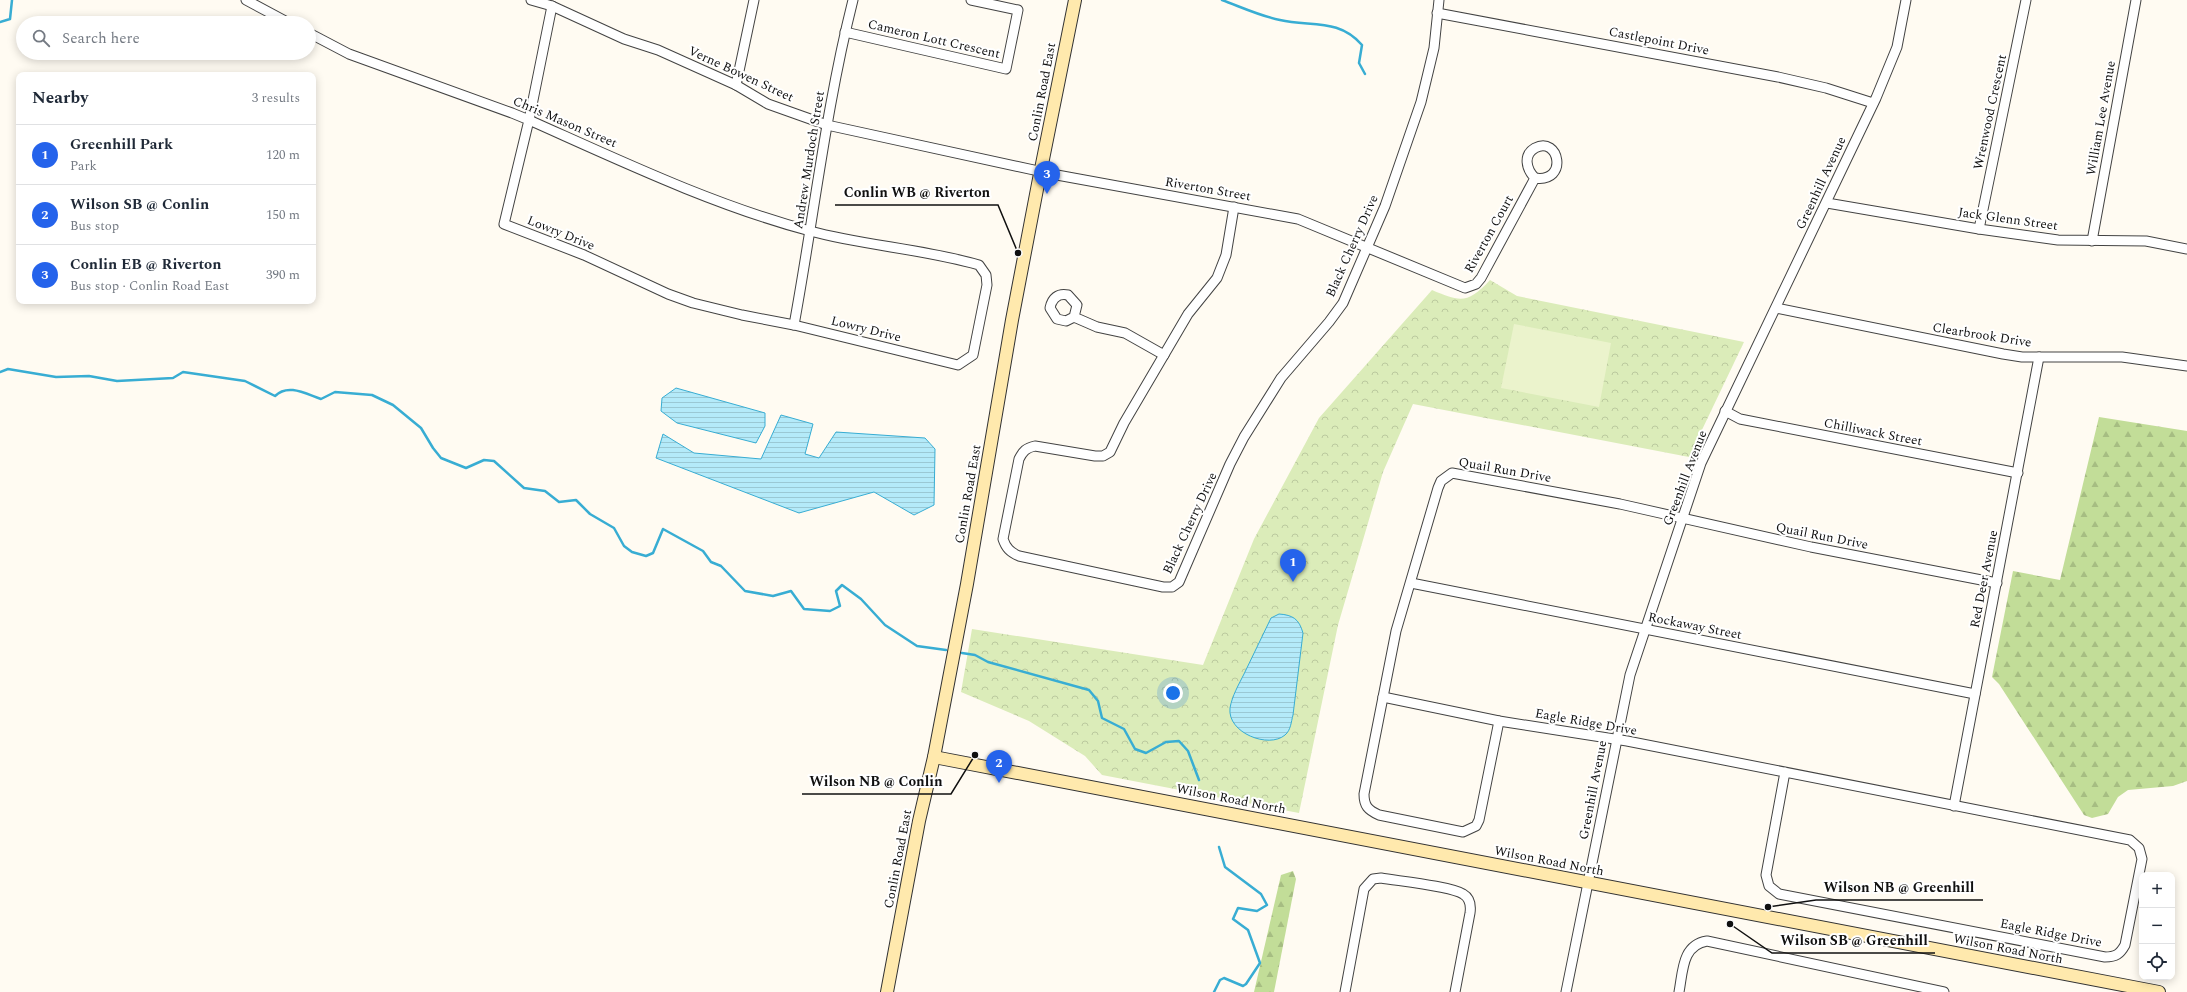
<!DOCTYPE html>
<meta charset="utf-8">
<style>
:root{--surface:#fff;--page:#f6f6f7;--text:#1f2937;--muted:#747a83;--line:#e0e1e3;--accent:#2563eb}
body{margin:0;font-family:Spectral,serif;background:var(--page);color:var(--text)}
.controls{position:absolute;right:12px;bottom:12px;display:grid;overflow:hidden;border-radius:8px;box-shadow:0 2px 10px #0003}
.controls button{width:36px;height:36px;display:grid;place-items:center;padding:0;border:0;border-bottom:1px solid var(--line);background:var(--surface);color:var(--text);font:20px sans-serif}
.you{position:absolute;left:1173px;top:693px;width:14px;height:14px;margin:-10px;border:3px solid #fff;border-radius:50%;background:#1a73e8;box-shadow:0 0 0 6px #1a73e833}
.badge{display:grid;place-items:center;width:26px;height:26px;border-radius:50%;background:var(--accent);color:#fff;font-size:13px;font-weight:700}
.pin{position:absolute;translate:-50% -33px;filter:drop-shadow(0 1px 2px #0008)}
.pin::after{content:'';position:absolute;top:21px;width:14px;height:12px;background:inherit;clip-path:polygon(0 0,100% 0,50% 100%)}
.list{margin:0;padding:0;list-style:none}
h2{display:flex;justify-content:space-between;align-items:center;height:52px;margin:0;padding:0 16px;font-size:17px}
h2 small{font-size:13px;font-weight:400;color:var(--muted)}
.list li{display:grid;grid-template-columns:26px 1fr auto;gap:12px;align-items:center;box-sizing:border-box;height:60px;padding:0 16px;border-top:1px solid var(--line)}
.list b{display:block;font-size:15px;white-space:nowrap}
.list p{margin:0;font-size:13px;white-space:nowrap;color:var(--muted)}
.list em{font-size:13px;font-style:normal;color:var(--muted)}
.icon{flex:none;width:22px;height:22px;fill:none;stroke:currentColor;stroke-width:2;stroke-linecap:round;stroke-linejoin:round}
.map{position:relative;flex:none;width:2187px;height:992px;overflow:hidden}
.search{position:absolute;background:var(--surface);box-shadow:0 2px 10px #0003;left:16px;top:16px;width:300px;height:44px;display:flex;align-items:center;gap:10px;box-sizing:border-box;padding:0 14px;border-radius:22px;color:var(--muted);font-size:15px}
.panel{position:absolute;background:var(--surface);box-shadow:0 2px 10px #0003;left:16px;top:72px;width:300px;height:232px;border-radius:8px}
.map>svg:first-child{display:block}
.forest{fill:url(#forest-firs)}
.park{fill:url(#park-crowns)}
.pitch{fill:#ebf3cc}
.water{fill:url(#water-rules);stroke:#38add3}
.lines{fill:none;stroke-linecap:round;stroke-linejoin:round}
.stream{stroke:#38add3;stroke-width:2.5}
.street-casing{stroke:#434343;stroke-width:11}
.secondary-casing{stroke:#323232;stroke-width:14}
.street{stroke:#fff;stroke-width:9}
.secondary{stroke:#ffe9ad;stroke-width:12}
.labels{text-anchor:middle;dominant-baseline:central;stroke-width:4;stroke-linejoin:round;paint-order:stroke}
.street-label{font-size:13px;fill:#101010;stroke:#fff}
.leader{fill:none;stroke:#101010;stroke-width:1.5}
.callout-dot{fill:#101010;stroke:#fff;stroke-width:1.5}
.callout-label{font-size:14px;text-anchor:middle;font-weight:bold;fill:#101010;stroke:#fff;stroke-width:4;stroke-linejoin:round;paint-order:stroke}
</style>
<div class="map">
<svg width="2187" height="992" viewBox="0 0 2187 992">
<defs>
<pattern id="forest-firs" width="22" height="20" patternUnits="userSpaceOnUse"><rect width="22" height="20" fill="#c2dd98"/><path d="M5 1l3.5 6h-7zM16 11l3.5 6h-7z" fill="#a6bd82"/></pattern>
<pattern id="park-crowns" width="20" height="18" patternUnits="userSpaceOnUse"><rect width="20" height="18" fill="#dbecb9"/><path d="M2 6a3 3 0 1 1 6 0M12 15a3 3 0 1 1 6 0" fill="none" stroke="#bbc99e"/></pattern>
<pattern id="water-rules" width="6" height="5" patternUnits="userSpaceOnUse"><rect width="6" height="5" fill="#b4eaf9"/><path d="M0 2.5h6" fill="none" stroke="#9ac8d4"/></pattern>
</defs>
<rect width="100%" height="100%" fill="#fffbf2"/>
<g class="forest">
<path d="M2099 417 2187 431V781L2173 786 2128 790 2118 797 2108 814 2092 818 2084 815 1999 684 1992 677 2013 571 2060 580Z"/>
<path d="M1293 871 1296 879 1274 992H1254L1281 875Z"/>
</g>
<path class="park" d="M1490 280 1517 296 1744 342 1689 457 1413 404 1383 472 1338 625 1299 813 1102 775 1085 756 1029 721 961 692 972 629 1203 665 1254 539 1319 418 1432 290C1460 302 1468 304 1490 280Z"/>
<path class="pitch" d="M1514 324 1611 343 1599 407 1501 388Z"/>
<g class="water">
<path d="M676 388 765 413V426L756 443 677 423 661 411 662 398Z"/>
<path d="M781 415 813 424 805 454 819 458 836 432 925 438 935 449 934 505 914 515 874 492 799 513 656 458 663 434 694 453 761 459Z"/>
<path d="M1279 614C1293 615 1299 619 1303 633L1293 715C1291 722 1291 730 1285 735 1269 749 1227 733 1230 708 1232 696 1239 684 1244 674 1253 655 1262 637 1271 618Z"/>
</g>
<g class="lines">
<g class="stream">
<path d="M1222 0C1241 7 1260 16 1280 20 1311 27 1339 18 1362 45L1359 63 1365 74"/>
<path d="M0 22 10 19 12 0"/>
<path d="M0 372 8 369 56 377 89 376 117 381 173 378 183 372 245 381 275 396C288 383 306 394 321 399L335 392 372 395 393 405 421 428 433 448 441 458 466 468 484 460 494 461 524 488 545 491 559 502 576 500 590 514 614 528 624 546 632 552 646 556 653 553 663 529 703 551 711 562 721 566 745 591 773 596 791 591 804 609 830 611 840 606 836 591 842 585 861 599 885 625 917 646 946 650"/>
<path d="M962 653 975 655 988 662 1089 690 1098 701 1102 718 1124 729 1135 749 1146 753 1166 742 1179 741 1188 751 1199 780"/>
<path d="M1214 992 1220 980 1224 978 1243 986 1246 984 1260 963 1248 930 1233 919 1238 908 1257 911 1267 905 1261 894 1225 867 1219 847"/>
</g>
<g class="street-casing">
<g id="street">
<path d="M246 0 289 23"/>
<path d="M531 0 552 6 624 39 658 50 736 85 768 104 827 125 1057 175 1298 219 1465 288 1476 284 1481 278 1535 178C1569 183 1559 135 1535 148 1523 155 1526 169 1535 178"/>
<path d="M1437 13 1778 77 1826 88 1873 103"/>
<path d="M845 32 1006 69 1018 10 971 0"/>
<path d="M309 33 349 54 512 113 529 120C621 161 713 205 810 231 866 246 924 249 979 265L986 275 987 285 973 355 958 365 794 325 742 315 693 303 668 294 584 255 504 224 529 120 552 6"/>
<path d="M736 85 754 0"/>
<path d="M1827 203 1979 229 2058 240 2146 241 2187 249"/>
<path d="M1234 207 1226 255 1217 278 1188 314 1124 423 1110 452 1103 456H1095L1035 446C1026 448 1023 451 1019 459L1003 539C1006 548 1010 552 1019 556L1163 587H1172L1179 582 1230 464 1244 437 1281 378 1329 322 1343 303 1385 206 1421 102 1434 48 1439 0"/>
<path d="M1979 229 2026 0"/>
<path d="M2092 241 2136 0"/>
<path d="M1776 308 2003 354 2022 357H2122L2187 366"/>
<path d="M1074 317 1066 321 1057 319 1050 308C1052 298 1058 293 1068 295L1077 305 1074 317 1097 327 1125 333 1164 355"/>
<path d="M794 325C814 216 826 107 853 0"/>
<path d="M1725 411 1740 419 2018 473"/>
<path d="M1411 583 1975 694"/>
<path d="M1383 697 1499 721 1627 741 2130 840 2139 848 2142 859 2125 945C2120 954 2116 957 2105 957L1779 894 1769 886 1766 875 1785 772"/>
<path d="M1499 721 1479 820 1476 826 1463 832 1379 815C1368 810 1364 806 1364 794L1396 631 1438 488 1441 481 1452 473 1620 504 1811 547 1997 583"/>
<path d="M1954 806 2039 357"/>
<path d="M1345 992 1364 889 1373 879 1381 878C1398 881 1450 886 1463 894 1470 898 1471 906 1470 913L1455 992"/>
<path d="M1566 992 1630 675 1701 463 1876 98 1897 47 1906 0"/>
<path d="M1679 992C1683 971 1682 945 1707 941L1944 992"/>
</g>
</g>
<g class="secondary-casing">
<g id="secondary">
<path d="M934 757 2159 992"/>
<path d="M887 992 919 821 934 757 967 584 1012 320 1038 184 1075 0"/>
</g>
</g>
<use href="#street" class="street"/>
<use href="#secondary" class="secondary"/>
</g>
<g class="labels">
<g class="street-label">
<text transform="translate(934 39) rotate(13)">Cameron Lott Crescent</text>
<text transform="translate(1659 41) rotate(11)">Castlepoint Drive</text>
<text transform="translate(741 74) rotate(25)">Verne Bowen Street</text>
<text transform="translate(1042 92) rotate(-79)">Conlin Road East</text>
<text transform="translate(1990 112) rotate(-78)">Wrenwood Crescent</text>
<text transform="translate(2101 118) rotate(-80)">William Lee Avenue</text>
<text transform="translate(565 122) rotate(23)">Chris Mason Street</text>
<text transform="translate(809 160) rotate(-81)">Andrew Murdoch Street</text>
<text transform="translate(1821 183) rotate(-65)">Greenhill Avenue</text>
<text transform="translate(1208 189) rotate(10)">Riverton Street</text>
<text transform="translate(2008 219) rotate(8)">Jack Glenn Street</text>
<text transform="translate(561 233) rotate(22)">Lowry Drive</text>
<text transform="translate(1489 234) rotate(-61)">Riverton Court</text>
<text transform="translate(1352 246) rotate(-66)">Black Cherry Drive</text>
<text transform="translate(866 329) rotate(14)">Lowry Drive</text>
<text transform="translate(1982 335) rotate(9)">Clearbrook Drive</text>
<text transform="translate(1873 432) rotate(11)">Chilliwack Street</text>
<text transform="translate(1505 470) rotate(10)">Quail Run Drive</text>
<text transform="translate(1685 478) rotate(-69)">Greenhill Avenue</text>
<text transform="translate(968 494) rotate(-80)">Conlin Road East</text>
<text transform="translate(1190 523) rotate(-65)">Black Cherry Drive</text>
<text transform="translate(1822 536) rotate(11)">Quail Run Drive</text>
<text transform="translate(1984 579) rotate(-79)">Red Deer Avenue</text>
<text transform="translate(1695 626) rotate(11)">Rockaway Street</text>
<text transform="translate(1586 722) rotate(10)">Eagle Ridge Drive</text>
<text transform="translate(1593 790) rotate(-79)">Greenhill Avenue</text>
<text transform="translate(1231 799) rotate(11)">Wilson Road North</text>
<text transform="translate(898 859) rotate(-79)">Conlin Road East</text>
<text transform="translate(1549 861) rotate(11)">Wilson Road North</text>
<text transform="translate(2051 933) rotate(11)">Eagle Ridge Drive</text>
<text transform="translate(2008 949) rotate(11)">Wilson Road North</text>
</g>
</g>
<path class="leader" d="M1018 253L998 205H835M975 755L951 794H802M1768 907L1816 900H1983M1730 924L1772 953H1935"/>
<g class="callout-dot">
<circle cx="1018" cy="253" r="4"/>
<circle cx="975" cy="755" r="4"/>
<circle cx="1768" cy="907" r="4"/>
<circle cx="1730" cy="924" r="4"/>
</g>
<g class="callout-label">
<text x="917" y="197">Conlin WB @ Riverton</text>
<text x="876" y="786">Wilson NB @ Conlin</text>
<text x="1899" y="892">Wilson NB @ Greenhill</text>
<text x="1854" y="945">Wilson SB @ Greenhill</text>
</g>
</svg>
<div class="controls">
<button>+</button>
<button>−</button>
<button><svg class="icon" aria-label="locate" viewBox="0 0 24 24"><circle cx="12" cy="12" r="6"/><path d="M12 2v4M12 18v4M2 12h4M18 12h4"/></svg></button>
</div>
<div class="you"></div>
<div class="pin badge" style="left:1293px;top:582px">1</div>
<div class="pin badge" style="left:999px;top:783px">2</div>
<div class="pin badge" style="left:1047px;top:194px">3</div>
<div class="search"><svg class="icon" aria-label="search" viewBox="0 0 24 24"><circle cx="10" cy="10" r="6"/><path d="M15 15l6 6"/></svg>Search here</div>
<section class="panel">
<h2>Nearby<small>3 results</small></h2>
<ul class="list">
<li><span class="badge">1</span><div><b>Greenhill Park</b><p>Park</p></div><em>120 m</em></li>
<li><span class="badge">2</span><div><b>Wilson SB @ Conlin</b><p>Bus stop</p></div><em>150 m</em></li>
<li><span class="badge">3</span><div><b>Conlin EB @ Riverton</b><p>Bus stop · Conlin Road East</p></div><em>390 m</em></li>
</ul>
</section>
</div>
